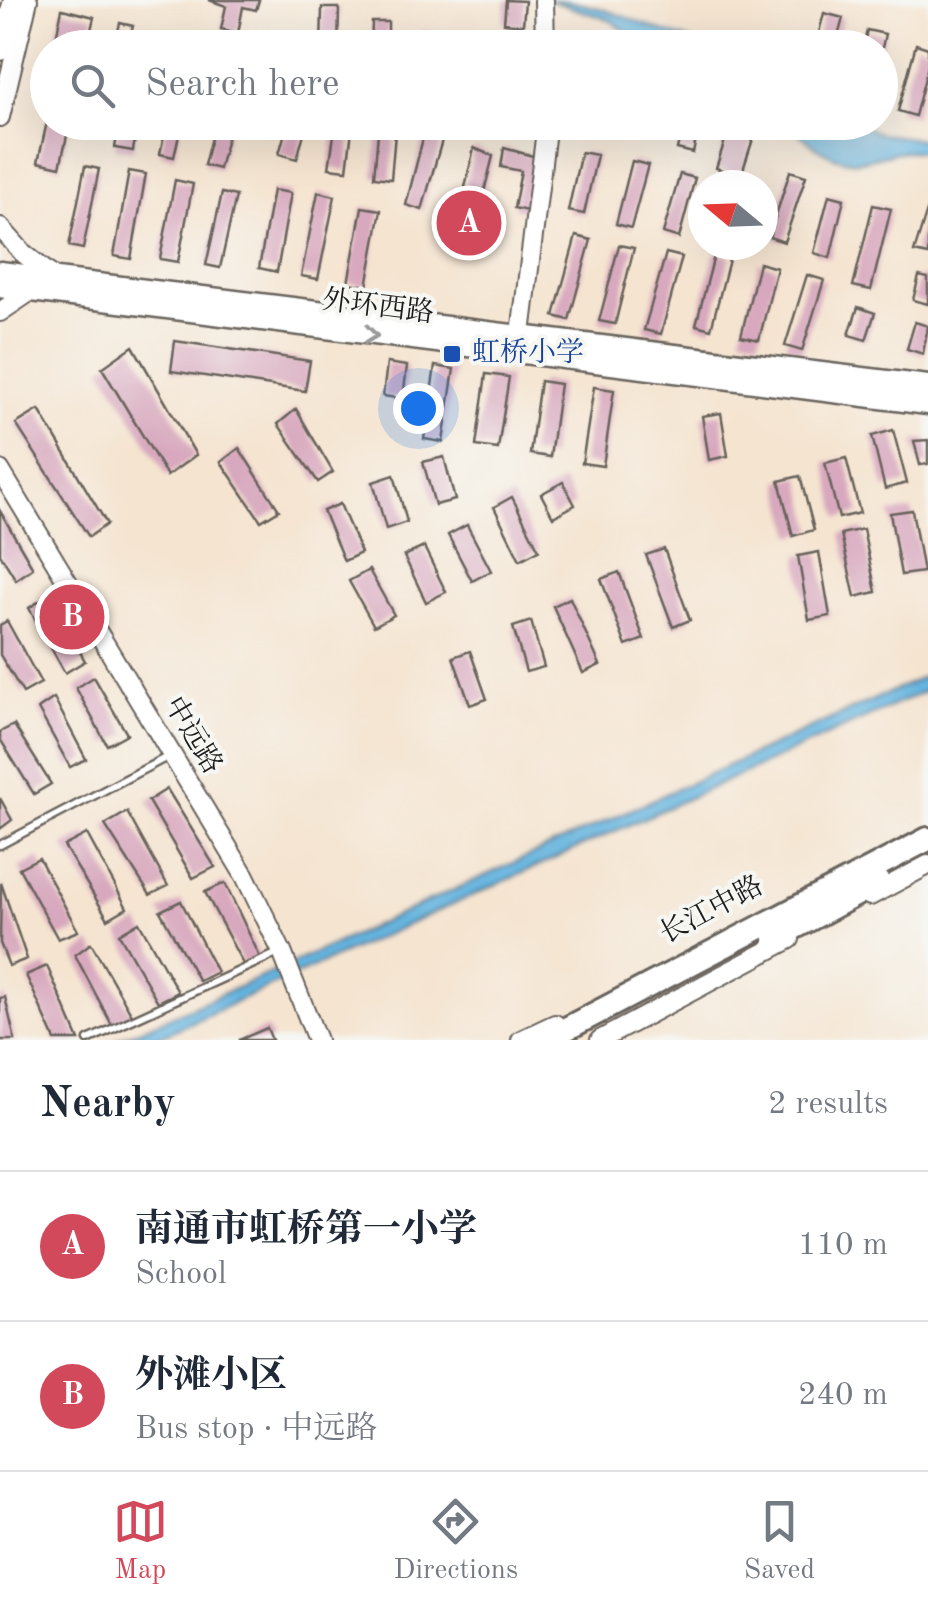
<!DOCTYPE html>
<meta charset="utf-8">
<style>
:root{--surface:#fff;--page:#f6f6f7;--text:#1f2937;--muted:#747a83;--line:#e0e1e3;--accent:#d1495b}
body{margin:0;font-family:"Old Standard TT","Noto Serif SC",serif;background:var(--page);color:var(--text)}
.compass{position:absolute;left:688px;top:170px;width:90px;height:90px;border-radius:50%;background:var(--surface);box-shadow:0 10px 40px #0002;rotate:289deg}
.you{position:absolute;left:418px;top:408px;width:35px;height:35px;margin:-25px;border:8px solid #fff;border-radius:50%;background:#1a73e8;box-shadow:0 0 0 15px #1a73e833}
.badge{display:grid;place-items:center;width:65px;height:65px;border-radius:50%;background:var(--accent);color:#fff;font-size:32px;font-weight:700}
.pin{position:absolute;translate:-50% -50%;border:5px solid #fff;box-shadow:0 2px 10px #0006}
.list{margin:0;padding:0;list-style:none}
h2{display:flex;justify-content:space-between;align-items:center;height:130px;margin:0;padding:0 40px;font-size:42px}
h2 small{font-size:32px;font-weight:400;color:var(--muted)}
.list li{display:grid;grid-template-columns:65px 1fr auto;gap:30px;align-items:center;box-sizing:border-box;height:150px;padding:0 40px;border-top:2px solid var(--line)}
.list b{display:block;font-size:38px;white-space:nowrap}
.list p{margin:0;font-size:32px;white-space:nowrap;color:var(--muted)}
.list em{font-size:32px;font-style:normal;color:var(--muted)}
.icon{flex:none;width:55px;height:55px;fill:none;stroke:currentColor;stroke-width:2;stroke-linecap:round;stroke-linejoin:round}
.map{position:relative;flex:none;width:928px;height:1040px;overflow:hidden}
.search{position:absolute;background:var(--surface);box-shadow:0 10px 40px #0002;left:30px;right:30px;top:30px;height:110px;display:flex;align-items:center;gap:25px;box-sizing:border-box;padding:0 35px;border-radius:55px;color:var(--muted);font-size:38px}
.sheet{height:430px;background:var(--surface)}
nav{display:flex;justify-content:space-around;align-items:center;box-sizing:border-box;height:140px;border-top:2px solid var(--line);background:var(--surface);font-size:28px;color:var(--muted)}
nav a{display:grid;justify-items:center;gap:5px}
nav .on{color:var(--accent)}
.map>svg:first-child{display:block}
.water{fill:#65b4df;stroke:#40687e;stroke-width:2.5}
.building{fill:#d8a8be}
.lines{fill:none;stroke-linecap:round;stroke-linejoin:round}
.service-casing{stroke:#68625b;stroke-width:11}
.tertiary-casing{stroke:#68625b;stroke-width:22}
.secondary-casing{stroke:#68625b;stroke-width:22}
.primary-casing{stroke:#68625b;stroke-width:25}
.trunk-casing{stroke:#68625b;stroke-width:28}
.service{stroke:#fff;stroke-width:6}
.tertiary{stroke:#fff;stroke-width:18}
.secondary{stroke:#fff;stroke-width:18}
.primary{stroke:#fff;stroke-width:20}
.trunk{stroke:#fff;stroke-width:22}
.oneway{stroke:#999}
.transit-dot{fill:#1a4fb4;stroke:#f6f6f2;stroke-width:4}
.labels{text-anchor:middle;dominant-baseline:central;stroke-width:8;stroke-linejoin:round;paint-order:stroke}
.street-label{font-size:28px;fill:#1c1c1c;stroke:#f6f6f2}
.transit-label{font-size:28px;fill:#164399;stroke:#f6f6f2;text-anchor:start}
</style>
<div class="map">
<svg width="928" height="1040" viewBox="0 0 928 1040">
<rect width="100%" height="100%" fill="#f6f6f2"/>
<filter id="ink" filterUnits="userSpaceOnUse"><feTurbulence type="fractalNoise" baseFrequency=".01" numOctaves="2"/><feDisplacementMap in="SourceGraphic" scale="20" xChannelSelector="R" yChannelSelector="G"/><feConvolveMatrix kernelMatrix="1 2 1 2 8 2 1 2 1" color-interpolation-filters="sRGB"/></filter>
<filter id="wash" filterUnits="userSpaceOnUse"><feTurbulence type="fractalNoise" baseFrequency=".0048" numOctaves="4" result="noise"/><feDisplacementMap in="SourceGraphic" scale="40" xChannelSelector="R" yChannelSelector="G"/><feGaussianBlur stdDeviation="2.25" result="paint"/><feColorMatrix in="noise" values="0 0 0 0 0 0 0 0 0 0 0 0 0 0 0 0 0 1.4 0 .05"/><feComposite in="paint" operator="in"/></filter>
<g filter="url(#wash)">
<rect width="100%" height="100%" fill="#f5e4d0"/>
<g class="water">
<path d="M548 0C606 0 657 36 715 47H665L629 34 610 20Z"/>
<path d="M787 123H856L880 134 928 140V153C903 147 889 155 865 160 834 167 808 141 787 123Z"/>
<path d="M928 675V690L152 1040H116L266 975Z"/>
</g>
<g id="blocks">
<g class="building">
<path d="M209 0H259L256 10 243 7 238 33 221 29 226 6Z"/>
<path d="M506 0 525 1 523 25 504 23Z"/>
<path d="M322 8H339L338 48H321Z"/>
<path d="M62 9 94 17 87 48H54Z"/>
<path d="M824 13 843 18 835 48H815Z"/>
<path d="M372 22H388V48H371Z"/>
<path d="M120 23 133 26 127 48H114Z"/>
<path d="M867 30 885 34 882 48H863Z"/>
<path d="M419 31H438L437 48H418Z"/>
<path d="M166 35 180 39 178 48H163Z"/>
<path d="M916 44 928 48V66L915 116 898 111Z"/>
<path d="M47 122H70L60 167 38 162Z"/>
<path d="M119 122H138L133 151 115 148Z"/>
<path d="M167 122H182L174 157 160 154Z"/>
<path d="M215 122H231L219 169 204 165Z"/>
<path d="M288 122H307L297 159 279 154Z"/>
<path d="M336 122H353L347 170 329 168Z"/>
<path d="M379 122H396L391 179 374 177Z"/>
<path d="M633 122H649L645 139 630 135Z"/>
<path d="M683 122H700L693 153 677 149Z"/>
<path d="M728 131 753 139 741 176 716 168Z"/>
<path d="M423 138 442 140 422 210 406 205Z"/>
<path d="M474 148 493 156 476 224 458 218Z"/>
<path d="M504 148 540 158 531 212 514 208 521 171 501 167Z"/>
<path d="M581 152 597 155 584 214 568 211Z"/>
<path d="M632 161 648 165 631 228 616 224Z"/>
<path d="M85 166 99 169 83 249 69 246Z"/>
<path d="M129 171 146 174 131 259 114 256Z"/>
<path d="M790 171 806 176 784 242 769 237Z"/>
<path d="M680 174 695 178 679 238 663 233Z"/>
<path d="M175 180 193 184 178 262 160 259Z"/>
<path d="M273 190 291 193 277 272 259 268Z"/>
<path d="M318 192 335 196 318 279 301 276Z"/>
<path d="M222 193 236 196 220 268 206 265Z"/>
<path d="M829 195 844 199 830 258 814 253Z"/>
<path d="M873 205 891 209 871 290 853 286Z"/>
<path d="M362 207 381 210 367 286 348 283Z"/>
<path d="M928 207V255L914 252Z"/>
<path d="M576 236 591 240 569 320 554 316Z"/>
<path d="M619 245 634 248 615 324 599 321Z"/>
<path d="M715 252 730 256 711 329 696 325Z"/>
<path d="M666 253 682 257 661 334 644 330Z"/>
<path d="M759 263 777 268 759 340 741 336Z"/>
<path d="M807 275 824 280 802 351 785 346Z"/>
<path d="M919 276 928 278V304L913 300Z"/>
<path d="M858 307 875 313 866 340 849 335Z"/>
<path d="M915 322 928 326 923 354 907 349Z"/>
<path d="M175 341 310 361 305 391 171 371Z"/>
<path d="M133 346 196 455 167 476 102 368Z"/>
<path d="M387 363 407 366 403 399 383 396Z"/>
<path d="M435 366 454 369 443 442 424 439Z"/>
<path d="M486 374 509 377 498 449 476 446Z"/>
<path d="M540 381 560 384 550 457 530 454Z"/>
<path d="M594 387 614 390 603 466 582 463Z"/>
<path d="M296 409 333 472 318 482 278 424Z"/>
<path d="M39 410 107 524 89 537 16 424Z"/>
<path d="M721 413 728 456 709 460 702 416Z"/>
<path d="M893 430 907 483 885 489 872 436Z"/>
<path d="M928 440V464L920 465 914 441Z"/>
<path d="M239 448 279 510 261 521 221 462Z"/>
<path d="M444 457 455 500 435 505 423 462Z"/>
<path d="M846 458 860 513 839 518 825 463Z"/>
<path d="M394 475 407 522 386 529 373 482Z"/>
<path d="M800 476 814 530 793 536 779 481Z"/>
<path d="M563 482 575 505 553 517 541 494Z"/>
<path d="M512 497 539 550 520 560 494 507Z"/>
<path d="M340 504 361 553 344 561 323 511Z"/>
<path d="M912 510 923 572 901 575 890 513Z"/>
<path d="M0 511 33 568 16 580 0 554Z"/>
<path d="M467 525 491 571 472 581 448 535Z"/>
<path d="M863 529 876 592 855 597 841 534Z"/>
<path d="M424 547 446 592 426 602 404 556Z"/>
<path d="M664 549 690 620 673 627 646 555Z"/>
<path d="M819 552 830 616 809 620 798 556Z"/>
<path d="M369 570 394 615 374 626 349 581Z"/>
<path d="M619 572 644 639 626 646 601 579Z"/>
<path d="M49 595 85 661 65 673 29 608Z"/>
<path d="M570 598 600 665 583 673 553 606Z"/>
<path d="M7 621 41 683 23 693 0 655V625Z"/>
<path d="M531 621 544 667 526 672 513 627Z"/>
<path d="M470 651 487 699 470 705 453 657Z"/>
<path d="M94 677 127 734 107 745 76 688Z"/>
<path d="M54 698 86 759 70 767 38 709Z"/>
<path d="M14 725 51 784 34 794 0 739V732Z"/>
<path d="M167 789 215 867 193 878 148 801Z"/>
<path d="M0 798 12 820 0 829Z"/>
<path d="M127 812 168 886 150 895 105 825Z"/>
<path d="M87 834 127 908 108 919 64 846Z"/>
<path d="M39 858 78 931 58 939 19 868Z"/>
<path d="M1 883 27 959 9 966 0 943Z"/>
<path d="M225 883 261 959 244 966 205 892Z"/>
<path d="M181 901 217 972 199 981 160 911Z"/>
<path d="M139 922 178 992 158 1002 119 934Z"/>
<path d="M91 943 132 1015 112 1025 75 955Z"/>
<path d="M47 966 79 1040H55L26 975Z"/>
<path d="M5 997 15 1040H0V998Z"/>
<path d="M267 1028 272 1040H239Z"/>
</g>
</g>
</g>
<g filter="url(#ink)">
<use href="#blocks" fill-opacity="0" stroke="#68625b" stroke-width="2.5"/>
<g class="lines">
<g class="service-casing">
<g id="service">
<path d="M0 845 171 755"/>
<path d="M88 1040 278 953"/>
</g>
</g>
<g class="tertiary-casing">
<g id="tertiary">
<path d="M544 0 545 48"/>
<path d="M519 350 547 122"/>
<path d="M0 470 245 876 282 952 317 1040"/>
</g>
</g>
<g class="secondary-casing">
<g id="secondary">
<path d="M0 51 13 0"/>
<path d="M0 117 28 0"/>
<path d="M0 227 23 253 56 279"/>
<path d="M0 312 31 291"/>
<path d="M870 896 928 865"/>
<path d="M521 1040 555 1024"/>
<path d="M600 1040 790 939"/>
</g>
</g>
<g class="primary-casing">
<g id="primary">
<path d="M0 272 928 386"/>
<path d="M0 287 928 404"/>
</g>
</g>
<g class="trunk-casing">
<g id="trunk">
<path d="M775 938 879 882"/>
<path d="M545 1040 928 839"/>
</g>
</g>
<use href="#service" class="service"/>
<use href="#tertiary" class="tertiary"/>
<use href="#secondary" class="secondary"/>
<use href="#primary" class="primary"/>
<use href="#trunk" class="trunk"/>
</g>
<defs><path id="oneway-chevron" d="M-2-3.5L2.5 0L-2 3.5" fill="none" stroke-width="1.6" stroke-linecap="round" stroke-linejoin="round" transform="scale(2.5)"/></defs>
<use class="oneway" href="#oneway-chevron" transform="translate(371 335) rotate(7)"/>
</g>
<rect class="transit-dot" x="442" y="344" width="20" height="20" rx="5"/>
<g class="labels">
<g class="street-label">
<text transform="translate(378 308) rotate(7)">外环西路</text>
<text transform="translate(192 736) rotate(59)">中远路</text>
<text transform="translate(712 911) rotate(-28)">长江中路</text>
</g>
<g class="transit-label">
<text x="472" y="354">虹桥小学</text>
</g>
</g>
</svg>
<svg class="compass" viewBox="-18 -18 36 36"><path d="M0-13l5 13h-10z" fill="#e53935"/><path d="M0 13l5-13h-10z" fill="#747a83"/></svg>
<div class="you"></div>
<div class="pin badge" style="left:469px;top:223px">A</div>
<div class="pin badge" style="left:72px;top:617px">B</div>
<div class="search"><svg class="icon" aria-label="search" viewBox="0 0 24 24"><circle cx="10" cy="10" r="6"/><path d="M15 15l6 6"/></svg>Search here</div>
</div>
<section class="sheet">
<h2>Nearby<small>2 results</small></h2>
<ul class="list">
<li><span class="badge">A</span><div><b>南通市虹桥第一小学</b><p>School</p></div><em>110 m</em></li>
<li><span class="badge">B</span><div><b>外滩小区</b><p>Bus stop · 中远路</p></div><em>240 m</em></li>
</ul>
</section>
<nav>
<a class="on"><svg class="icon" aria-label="map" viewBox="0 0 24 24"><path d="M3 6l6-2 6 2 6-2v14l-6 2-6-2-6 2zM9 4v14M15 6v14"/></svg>Map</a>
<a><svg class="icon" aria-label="directions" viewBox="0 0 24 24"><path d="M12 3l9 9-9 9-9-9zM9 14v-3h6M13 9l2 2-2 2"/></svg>Directions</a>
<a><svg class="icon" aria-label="saved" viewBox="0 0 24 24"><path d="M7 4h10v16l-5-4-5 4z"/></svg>Saved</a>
</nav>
